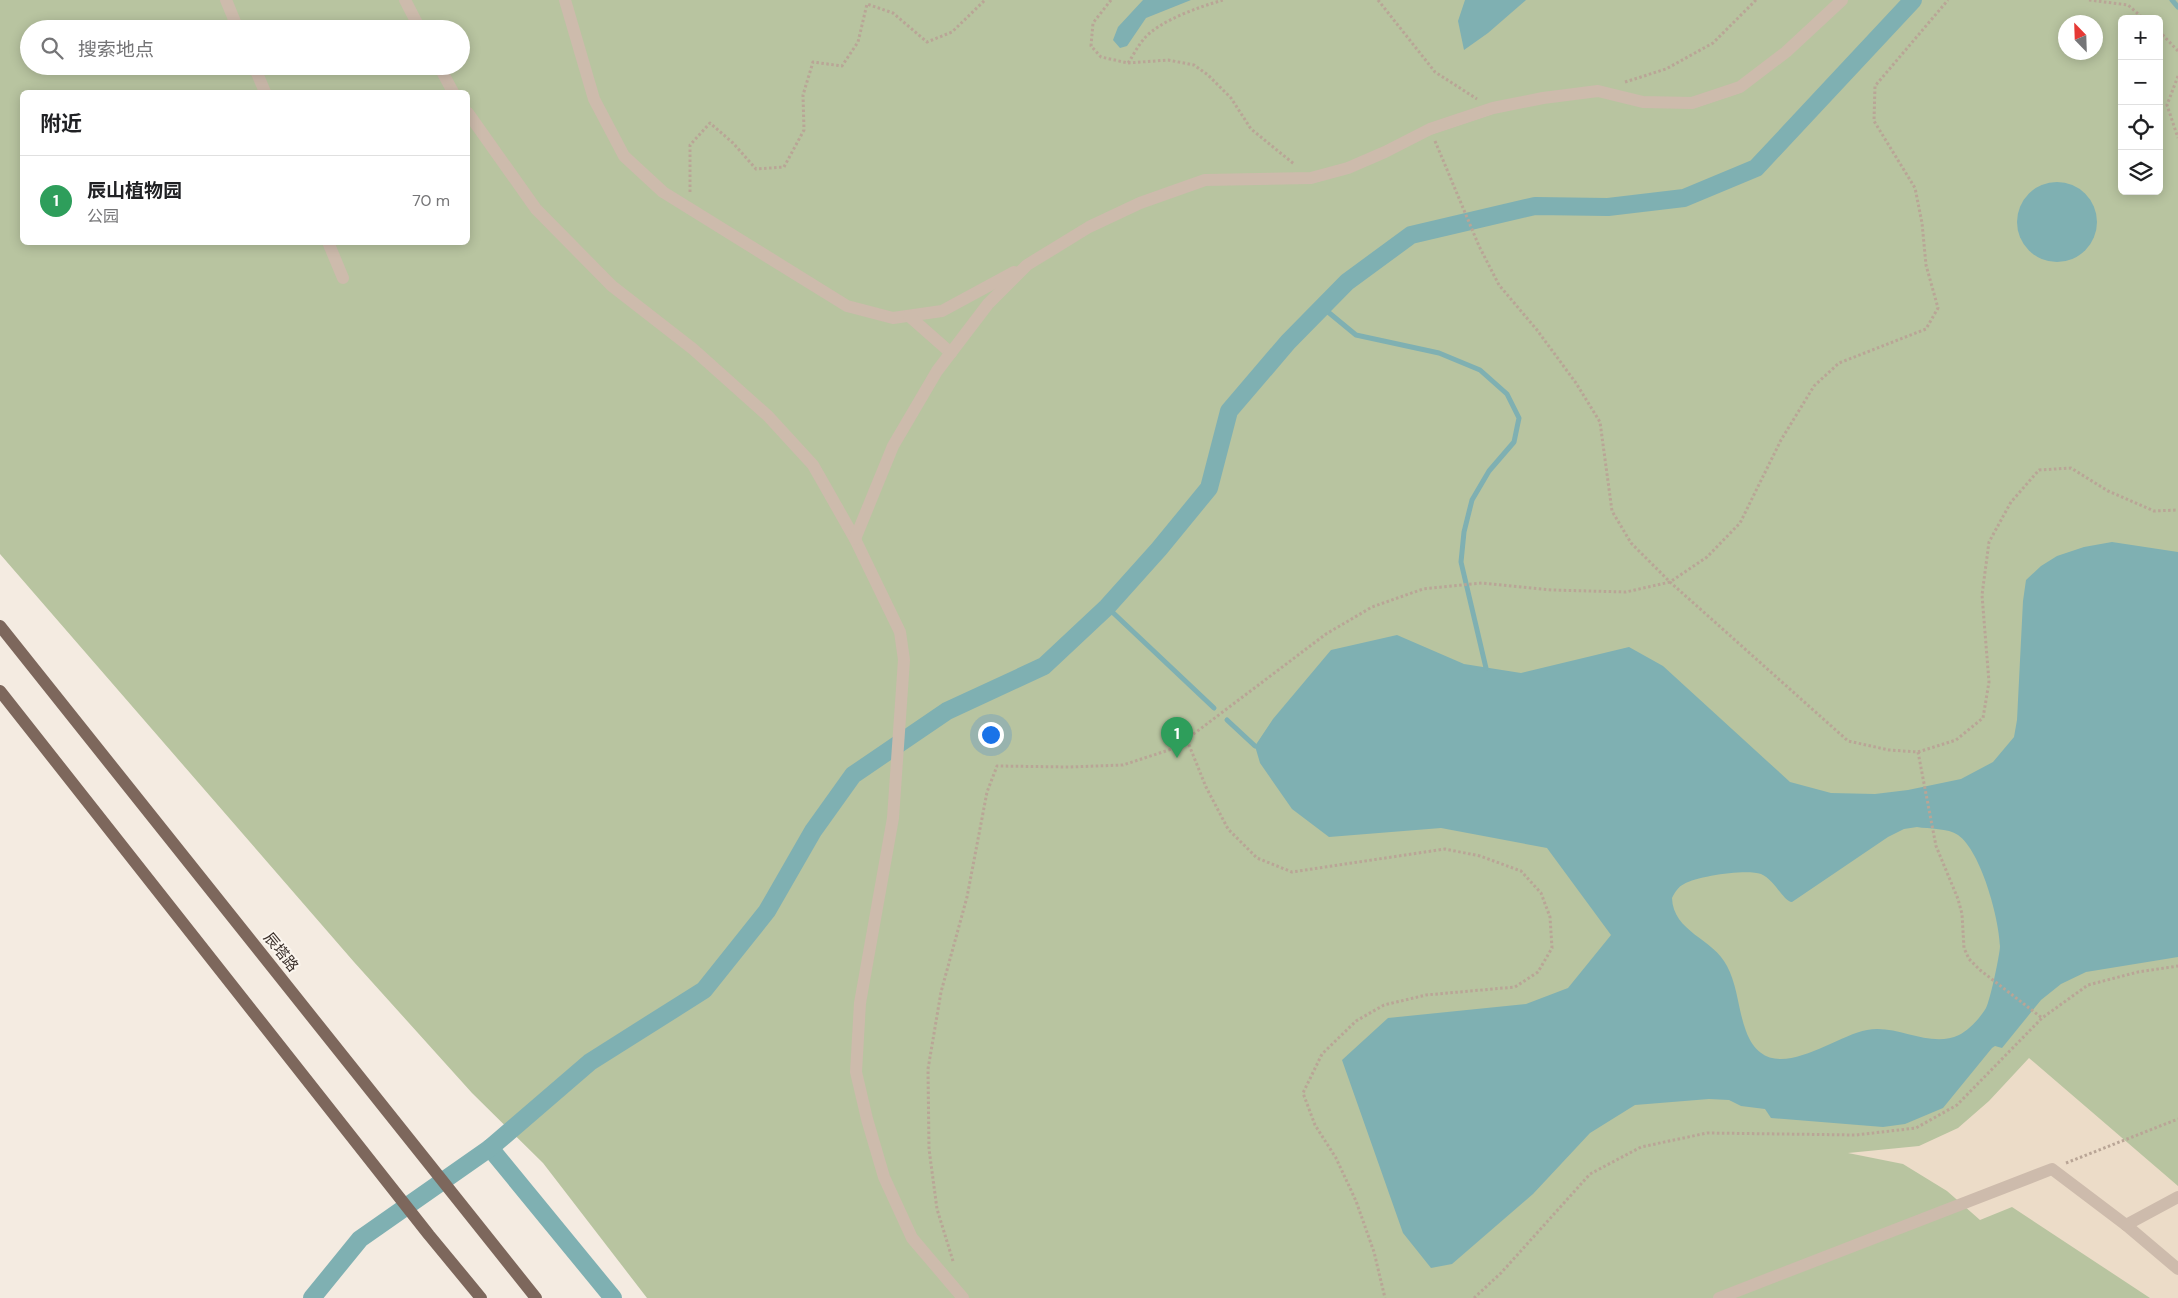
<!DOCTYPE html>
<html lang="zh">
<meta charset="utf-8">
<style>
:root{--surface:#fff;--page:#f2f2f2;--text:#202124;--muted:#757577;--line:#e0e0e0;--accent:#1f5a5e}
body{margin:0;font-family:"DM Sans","Noto Sans SC",sans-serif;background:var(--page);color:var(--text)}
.controls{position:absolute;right:15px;top:15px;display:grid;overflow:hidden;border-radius:8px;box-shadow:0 2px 12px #0003}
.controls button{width:45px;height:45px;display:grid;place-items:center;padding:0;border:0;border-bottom:1px solid var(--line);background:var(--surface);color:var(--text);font:25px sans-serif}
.compass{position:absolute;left:2058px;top:15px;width:45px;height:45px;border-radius:50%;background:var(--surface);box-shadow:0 2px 12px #0003;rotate:337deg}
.you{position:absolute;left:990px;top:734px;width:18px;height:18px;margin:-12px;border:4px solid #fff;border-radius:50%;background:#1a73e8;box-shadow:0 0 0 8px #1a73e833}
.badge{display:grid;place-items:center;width:32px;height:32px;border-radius:50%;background:var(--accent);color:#fff;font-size:16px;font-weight:700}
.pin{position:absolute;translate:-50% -41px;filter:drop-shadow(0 1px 2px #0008)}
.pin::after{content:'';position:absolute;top:26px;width:18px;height:15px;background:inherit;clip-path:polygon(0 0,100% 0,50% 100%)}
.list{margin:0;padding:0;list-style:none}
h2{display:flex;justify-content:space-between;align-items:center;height:65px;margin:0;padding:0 20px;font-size:21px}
h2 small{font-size:16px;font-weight:400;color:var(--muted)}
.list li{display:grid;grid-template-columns:32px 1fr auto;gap:15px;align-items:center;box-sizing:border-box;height:90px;padding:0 20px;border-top:1px solid var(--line)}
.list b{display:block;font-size:19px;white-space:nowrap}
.list p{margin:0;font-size:16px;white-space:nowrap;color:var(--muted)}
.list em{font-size:16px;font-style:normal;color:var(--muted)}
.icon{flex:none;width:28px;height:28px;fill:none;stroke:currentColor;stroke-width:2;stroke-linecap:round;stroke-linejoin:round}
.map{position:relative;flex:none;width:2178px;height:1298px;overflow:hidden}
.search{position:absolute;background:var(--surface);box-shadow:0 2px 12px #0003;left:20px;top:20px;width:450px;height:55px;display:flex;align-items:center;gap:12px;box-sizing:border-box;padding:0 18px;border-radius:28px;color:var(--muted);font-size:19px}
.panel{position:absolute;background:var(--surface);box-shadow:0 2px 12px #0003;left:20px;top:90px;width:450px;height:155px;border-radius:8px}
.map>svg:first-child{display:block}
.green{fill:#b8c4a0;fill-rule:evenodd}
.plaza{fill:#ecdcc8}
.water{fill:#7fb0b2;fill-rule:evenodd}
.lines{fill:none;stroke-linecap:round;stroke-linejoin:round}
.stream{stroke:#7fb0b2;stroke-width:5}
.canal{stroke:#7fb0b2;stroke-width:18}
.path{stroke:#b9a596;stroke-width:3;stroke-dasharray:2.5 2.5;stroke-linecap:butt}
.minor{stroke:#cdbbac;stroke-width:12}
.major{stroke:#7d675c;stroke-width:12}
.labels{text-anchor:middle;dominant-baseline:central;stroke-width:4;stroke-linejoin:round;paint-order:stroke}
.street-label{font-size:15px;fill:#3b302b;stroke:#fbf5ee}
</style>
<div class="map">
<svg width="2178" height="1298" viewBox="0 0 2178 1298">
<rect width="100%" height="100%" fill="#f4ebe1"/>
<path class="green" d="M0 0H2178V1298H647L543 1163 472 1093 354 962 0 554ZM2122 19H2159V191H2122ZM2066 22H2096V52H2066ZM29 29H461V66H29ZM22 92H468V242H22Z"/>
<path class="plaza" d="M2029 1058 2178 1186V1298H2150L2012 1207 1980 1220 1947 1191 1903 1164 1848 1153 1919 1146 1958 1128 1989 1101Z"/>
<g class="water">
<path d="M1143 0H1191L1146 18 1127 46 1120 48 1113 40 1118 27Z"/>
<path d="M1465 0H1526L1488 33 1464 50 1458 21Z"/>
<circle cx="2057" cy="222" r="40"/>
<path d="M2112 542 2178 552V957L2086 972 2061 984 2041 1000 2002 1048 1995 1046 1992 1048 1943 1108 1905 1124 1883 1127 1771 1118 1765 1109 1741 1106 1729 1100 1709 1099 1635 1105 1590 1133 1533 1194 1452 1264 1431 1268 1403 1233 1342 1060 1388 1018 1526 1004 1568 988 1611 935 1547 848 1441 828 1329 837 1292 809 1260 763 1255 746 1273 719 1331 650 1397 635 1464 664 1521 673 1629 647 1663 666 1790 782 1831 793 1875 794 1908 790 1961 779 1993 762 2014 737 2017 720 2023 601 2026 580 2041 566 2057 556 2084 547ZM1917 827C1929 829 1948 828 1958 835 1981 851 1999 918 2000 946 2000 954 1990 1001 1986 1008 1980 1018 1969 1030 1959 1035 1930 1049 1898 1024 1867 1030 1830 1037 1768 1091 1746 1031 1738 1010 1738 987 1727 966 1714 939 1673 932 1672 898 1675 892 1678 887 1684 884 1698 876 1746 869 1761 874 1775 880 1783 901 1792 902L1888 837 1904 829Z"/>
</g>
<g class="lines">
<g class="stream">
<path d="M2172 0 2178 7"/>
<path d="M1322 307 1356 335 1439 353 1480 370 1507 394 1519 418 1514 442 1489 471 1472 500 1464 532 1461 562 1486 668"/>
<path d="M1107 607 1214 708"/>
<path d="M1227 720 1255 746"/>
</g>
<g class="canal">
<path d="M490 1148 613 1298"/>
<path d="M312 1298 360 1239 490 1148 590 1062 704 990 767 911 813 831 853 775 947 711 1044 666 1107 607 1159 549 1209 488 1229 411 1288 342 1347 282 1411 235 1535 206 1608 207 1684 198 1756 168 1913 0"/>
</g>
<g class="path">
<path d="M1111 0 1093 23 1091 46 1101 57 1128 63C1133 56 1137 47 1143 40 1158 21 1199 7 1223 0"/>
<path d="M1378 0 1435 72 1477 99"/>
<path d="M2089 0 2128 5 2144 19"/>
<path d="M2159 31 2178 51"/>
<path d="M1128 63 1168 60 1194 65 1208 75 1231 98 1251 129 1294 164"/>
<path d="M2178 76 2167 105 2178 138"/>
<path d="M1625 82 1666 69 1713 43 1756 0"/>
<path d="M1435 141 1479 246 1499 285 1537 330 1576 383 1600 422 1612 511 1631 543 1670 582 1848 741 1889 750 1918 752 1936 846 1958 899 1962 914 1964 948 1969 959 1980 970 2042 1018"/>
<path d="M690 192V145L710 123 733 143 756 169 784 167 804 130 803 95 813 62 842 66 858 42 867 4 893 13 927 42 952 32 985 0"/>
<path d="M1187 740 1206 787 1228 829 1257 858 1292 872 1445 849 1480 856 1521 871 1541 893 1550 917 1552 948 1538 972 1515 987 1426 995 1384 1005 1356 1021 1322 1054 1303 1093 1315 1125 1336 1158 1356 1201 1374 1252 1385 1298"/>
<path d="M1918 752 1956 740 1983 718 1989 682 1982 595 1989 542 2011 502 2039 470 2071 468 2108 491 2154 511 2178 510"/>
<path d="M2066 1163 2178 1119"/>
<path d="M953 1261 937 1209 929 1149 928 1069 941 992 967 897 987 792 997 766 1069 767 1123 765 1175 748 1326 634 1372 607 1423 589 1482 583 1552 590 1626 592 1670 582 1707 557 1740 523 1781 440 1814 386 1839 363 1926 329 1938 308 1926 265 1922 223 1915 188 1874 121 1875 86 1948 0"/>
<path d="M1474 1298 1501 1273 1590 1174 1641 1147 1707 1133 1856 1135 1916 1128 1957 1105 2042 1018 2088 985 2138 972 2178 966"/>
</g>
<g class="minor">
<path d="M226 0 238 29"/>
<path d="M405 0 420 29"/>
<path d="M565 0 594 99 624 156 663 192 847 306 893 318 942 311 1014 272"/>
<path d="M254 66 265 92"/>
<path d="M439 66 453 92"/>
<path d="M468 113 536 209 612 286 693 349 768 416 813 465 855 539 900 632 904 660 893 818 860 1003 856 1072 867 1119 884 1177 912 1238 963 1298"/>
<path d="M328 242 343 278"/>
<path d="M909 316 951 353"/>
<path d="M855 539 893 446 937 371 988 304 1027 265 1089 227 1140 203 1205 180 1311 178 1348 168 1385 152 1430 129 1493 108 1543 98 1598 91 1643 102 1692 103 1740 87 1786 52 1842 0"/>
<path d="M2126 1225 2178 1269"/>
<path d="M1719 1298 2052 1169 2126 1225 2178 1197"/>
</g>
<g class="major">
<path d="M0 626 536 1298"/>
<path d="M0 691 429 1235 481 1298"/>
</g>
</g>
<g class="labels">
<g class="street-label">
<text transform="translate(281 952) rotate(51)">辰塔路</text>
</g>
</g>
</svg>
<div class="controls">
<button>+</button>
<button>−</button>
<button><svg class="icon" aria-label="locate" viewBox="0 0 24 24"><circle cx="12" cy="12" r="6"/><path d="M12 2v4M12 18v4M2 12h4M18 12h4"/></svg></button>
<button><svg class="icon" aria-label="layers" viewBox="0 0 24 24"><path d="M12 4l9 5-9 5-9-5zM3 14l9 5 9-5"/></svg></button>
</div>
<svg class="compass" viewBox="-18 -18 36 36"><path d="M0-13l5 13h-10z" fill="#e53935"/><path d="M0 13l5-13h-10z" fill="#757577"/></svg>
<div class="you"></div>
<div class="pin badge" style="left:1177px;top:758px;background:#2e9e5b">1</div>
<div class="search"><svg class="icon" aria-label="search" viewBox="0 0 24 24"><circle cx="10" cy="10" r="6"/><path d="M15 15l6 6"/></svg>搜索地点</div>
<section class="panel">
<h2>附近<small></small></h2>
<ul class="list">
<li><span class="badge" style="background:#2e9e5b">1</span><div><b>辰山植物园</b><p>公园</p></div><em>70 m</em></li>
</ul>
</section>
</div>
